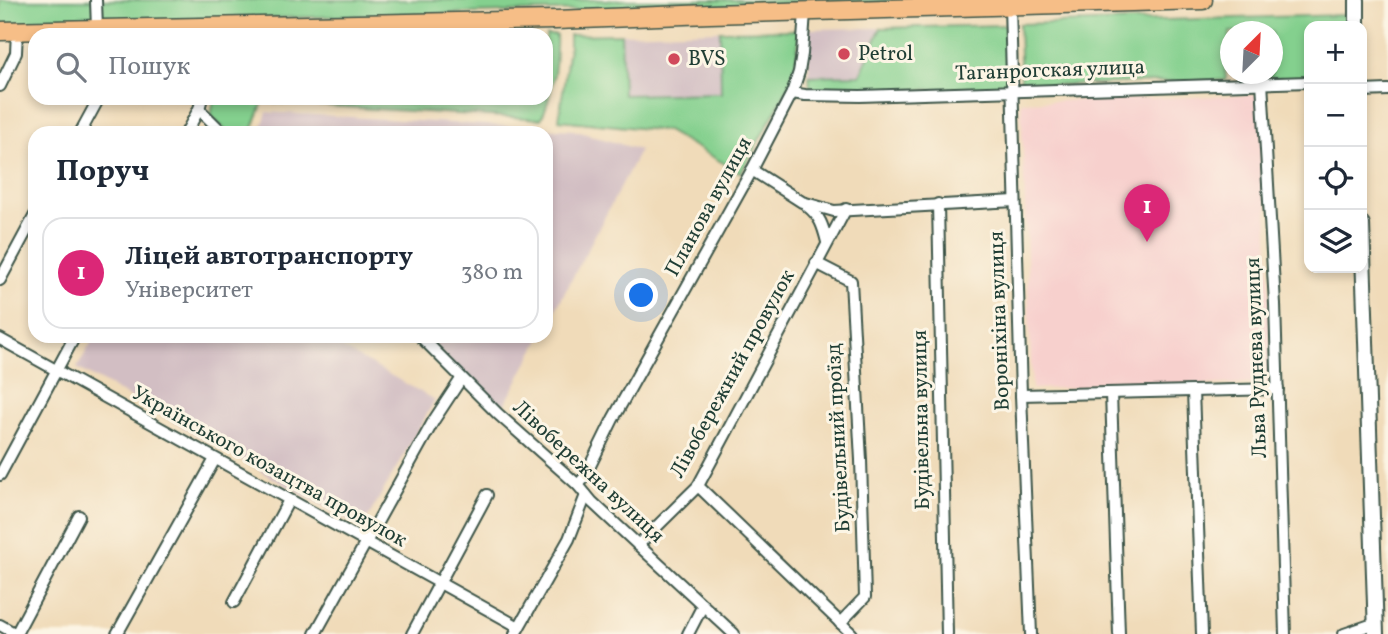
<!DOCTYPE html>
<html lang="uk">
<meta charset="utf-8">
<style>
:root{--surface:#fff;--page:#f6f6f7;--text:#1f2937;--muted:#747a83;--line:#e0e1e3;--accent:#db2777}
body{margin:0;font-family:Vollkorn,serif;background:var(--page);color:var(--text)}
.controls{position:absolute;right:21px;top:21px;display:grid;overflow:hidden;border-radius:14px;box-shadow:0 4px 10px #0003}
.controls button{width:63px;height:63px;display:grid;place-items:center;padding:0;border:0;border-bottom:2px solid var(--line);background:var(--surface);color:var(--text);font:35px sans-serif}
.compass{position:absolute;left:1220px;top:21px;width:63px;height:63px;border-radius:50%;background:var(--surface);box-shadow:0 4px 10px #0003;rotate:24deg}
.you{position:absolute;left:642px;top:296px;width:24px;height:24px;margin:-18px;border:5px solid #fff;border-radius:50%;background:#1a73e8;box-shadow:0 0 0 10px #1a73e833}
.badge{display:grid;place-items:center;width:46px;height:46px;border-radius:50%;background:var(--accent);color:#fff;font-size:23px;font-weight:700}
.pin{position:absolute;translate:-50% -58px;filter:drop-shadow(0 2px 4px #0008)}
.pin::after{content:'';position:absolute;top:37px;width:24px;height:21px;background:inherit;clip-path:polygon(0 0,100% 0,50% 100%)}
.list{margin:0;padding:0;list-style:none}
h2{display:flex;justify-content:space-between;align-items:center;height:91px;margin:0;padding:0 28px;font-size:30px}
h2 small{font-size:23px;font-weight:400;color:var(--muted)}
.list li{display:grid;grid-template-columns:46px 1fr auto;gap:21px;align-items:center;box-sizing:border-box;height:112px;margin:0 14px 14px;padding:0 14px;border:2px solid var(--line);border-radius:21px}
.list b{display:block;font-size:26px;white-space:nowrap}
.list p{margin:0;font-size:23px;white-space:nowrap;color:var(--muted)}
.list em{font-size:23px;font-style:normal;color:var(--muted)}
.icon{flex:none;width:38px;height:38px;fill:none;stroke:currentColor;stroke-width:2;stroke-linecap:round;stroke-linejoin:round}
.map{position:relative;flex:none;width:1388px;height:634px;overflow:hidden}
.search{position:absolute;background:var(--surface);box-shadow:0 4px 10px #0003;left:28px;top:28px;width:525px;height:77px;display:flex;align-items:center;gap:18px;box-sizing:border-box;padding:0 24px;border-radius:21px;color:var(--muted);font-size:26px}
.panel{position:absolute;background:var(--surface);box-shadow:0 4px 10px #0003;left:28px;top:126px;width:525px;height:217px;border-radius:21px}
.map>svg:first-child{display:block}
.built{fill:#f7d0cd}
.industrial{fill:#d2bec3}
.grass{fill:#84d08e;stroke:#528661;stroke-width:2}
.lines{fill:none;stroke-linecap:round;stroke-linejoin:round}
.minor-casing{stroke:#3e5548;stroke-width:14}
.tertiary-casing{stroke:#3e5548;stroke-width:18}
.trunk-casing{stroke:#3e5548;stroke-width:21}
.minor{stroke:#fff;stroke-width:10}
.tertiary{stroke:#fff;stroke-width:14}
.trunk{stroke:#f6be87;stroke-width:18}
.poi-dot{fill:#d1495b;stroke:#fcf5e5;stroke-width:2.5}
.labels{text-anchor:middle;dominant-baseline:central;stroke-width:6;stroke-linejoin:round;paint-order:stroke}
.poi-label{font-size:21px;fill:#1f3d34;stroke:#fcf5e5;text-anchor:start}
.street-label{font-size:21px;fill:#1f3d34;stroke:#fcf5e5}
</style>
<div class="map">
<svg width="1388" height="634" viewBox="0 0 1388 634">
<rect width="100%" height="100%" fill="#fcf5e5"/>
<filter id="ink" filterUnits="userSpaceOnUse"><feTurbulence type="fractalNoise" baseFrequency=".0143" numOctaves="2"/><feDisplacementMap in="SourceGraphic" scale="14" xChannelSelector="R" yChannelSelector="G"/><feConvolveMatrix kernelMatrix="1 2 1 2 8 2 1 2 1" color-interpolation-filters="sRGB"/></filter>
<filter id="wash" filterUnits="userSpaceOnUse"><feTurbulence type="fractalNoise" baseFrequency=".00686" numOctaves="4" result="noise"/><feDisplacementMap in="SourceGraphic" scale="28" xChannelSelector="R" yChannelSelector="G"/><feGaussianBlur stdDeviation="1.57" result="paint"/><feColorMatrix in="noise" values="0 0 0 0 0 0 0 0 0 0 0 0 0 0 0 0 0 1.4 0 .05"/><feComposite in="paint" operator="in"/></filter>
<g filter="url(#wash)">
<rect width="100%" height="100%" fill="#f0dbb9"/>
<path class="built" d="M1264 95 1272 383 1032 389 1021 102Z"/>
<g class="industrial">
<path d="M881 28 860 75 809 76 808 29Z"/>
<path d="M720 31 722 93 622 95 621 34Z"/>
<path d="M408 98H481V102L408 103Z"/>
<path d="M267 112 573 130 640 150 546 328V133H260Z"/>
<path d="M95 336H320L435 400 362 528 77 368Z"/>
<path d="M424 336H542L505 404 494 406Z"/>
</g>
<g class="grass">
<path d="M0 0H987L0 25Z"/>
<path d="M1346 15 1347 26H1309V77L1272 78 1267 74H1272V32H1230V65H1225L1226 80 1021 86 1019 24Z"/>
<path d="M1005 25 1007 87 823 93 810 88 809 76 860 75 881 28Z"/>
<path d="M800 30 794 77 741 173 667 131 559 120 569 47V35L621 34 623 95 721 93 720 31Z"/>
<path d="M546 35H556C557 62 553 95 541 119L263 102 251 133H228L211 116 214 98H408V103L480 102 481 98H546Z"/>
</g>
</g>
<g filter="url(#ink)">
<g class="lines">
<g class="minor-casing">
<g id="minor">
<path d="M96 0 97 29"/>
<path d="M1010 6 1021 395 1031 634"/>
<path d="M1262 82 1275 304 1285 634"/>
<path d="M0 86 16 53 17 31"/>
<path d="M1362 91 1388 90"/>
<path d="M792 93 805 95 860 96 1309 82"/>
<path d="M199 109 223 133"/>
<path d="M80 133 99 98"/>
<path d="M186 133 199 109 202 98"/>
<path d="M752 170 802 202 834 211 1015 201"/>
<path d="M938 204 947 634"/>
<path d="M807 206C820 216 823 226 827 242"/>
<path d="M816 263 851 281 861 460 865 597 840 623"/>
<path d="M0 280 35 215"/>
<path d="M420 336 498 414 578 485 592 502 734 634"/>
<path d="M0 339 519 627"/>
<path d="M1193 391 1202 634"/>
<path d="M1111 393 1119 634"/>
<path d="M1021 395 1278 389"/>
<path d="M0 475 75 336"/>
<path d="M578 485 584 478 613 419 752 170 792 93 799 72 802 54 805 12"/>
<path d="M698 486 852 634"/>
<path d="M638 545 698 486 846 209"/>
<path d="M234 602 289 500"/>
<path d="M0 625 16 634"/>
<path d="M16 634 79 516"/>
<path d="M117 634 215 459"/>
<path d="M315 634 434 420 461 379"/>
<path d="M412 634 487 495"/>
<path d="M515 634 569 539 586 495"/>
<path d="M688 634 703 605"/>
<path d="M1344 634 1376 623"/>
</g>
</g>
<g class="tertiary-casing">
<g id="tertiary">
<path d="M1357 0V26"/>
<path d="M1362 224 1376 634"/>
</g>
</g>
<g class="trunk-casing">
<path id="trunk" d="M0 31 556 20 710 14 1203 0"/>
</g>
<use href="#minor" class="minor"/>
<use href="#tertiary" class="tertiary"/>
<use href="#trunk" class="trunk"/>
</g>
</g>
<g class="poi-dot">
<circle cx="844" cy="54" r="7"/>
<circle cx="674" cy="59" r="7"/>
</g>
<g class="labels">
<g class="poi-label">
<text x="858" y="54">Petrol</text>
<text x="688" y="59">BVS</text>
</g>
<g class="street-label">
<text transform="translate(1050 71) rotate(-2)">Таганрогская улица</text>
<text transform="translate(709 207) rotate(-61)">Планова вулиця</text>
<text transform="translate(1000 321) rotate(-92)">Вороніхіна вулиця</text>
<text transform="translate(1257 358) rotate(-92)">Льва Руднєва вулиця</text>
<text transform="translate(733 374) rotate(-61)">Лівобережний провулок</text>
<text transform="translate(922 420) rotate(-91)">Будівельна вулиця</text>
<text transform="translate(839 438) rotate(-93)">Будівельний проїзд</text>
<text transform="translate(269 467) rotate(29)">Українського козацтва провулок</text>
<text transform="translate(588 472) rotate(43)">Лівобережна вулиця</text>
</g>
</g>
</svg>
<div class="controls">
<button>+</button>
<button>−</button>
<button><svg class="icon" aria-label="locate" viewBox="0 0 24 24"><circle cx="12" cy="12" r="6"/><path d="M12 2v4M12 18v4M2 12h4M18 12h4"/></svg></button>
<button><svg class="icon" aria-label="layers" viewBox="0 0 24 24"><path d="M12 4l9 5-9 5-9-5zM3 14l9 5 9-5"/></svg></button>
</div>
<svg class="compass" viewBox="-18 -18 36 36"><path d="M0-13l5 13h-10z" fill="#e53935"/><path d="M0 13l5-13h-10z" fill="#747a83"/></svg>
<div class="you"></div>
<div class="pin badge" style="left:1147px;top:242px">1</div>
<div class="search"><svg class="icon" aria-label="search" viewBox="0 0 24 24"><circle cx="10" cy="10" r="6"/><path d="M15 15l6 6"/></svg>Пошук</div>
<section class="panel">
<h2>Поруч<small></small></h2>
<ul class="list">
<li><span class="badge">1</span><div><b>Ліцей автотранспорту</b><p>Університет</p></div><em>380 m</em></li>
</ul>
</section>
</div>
